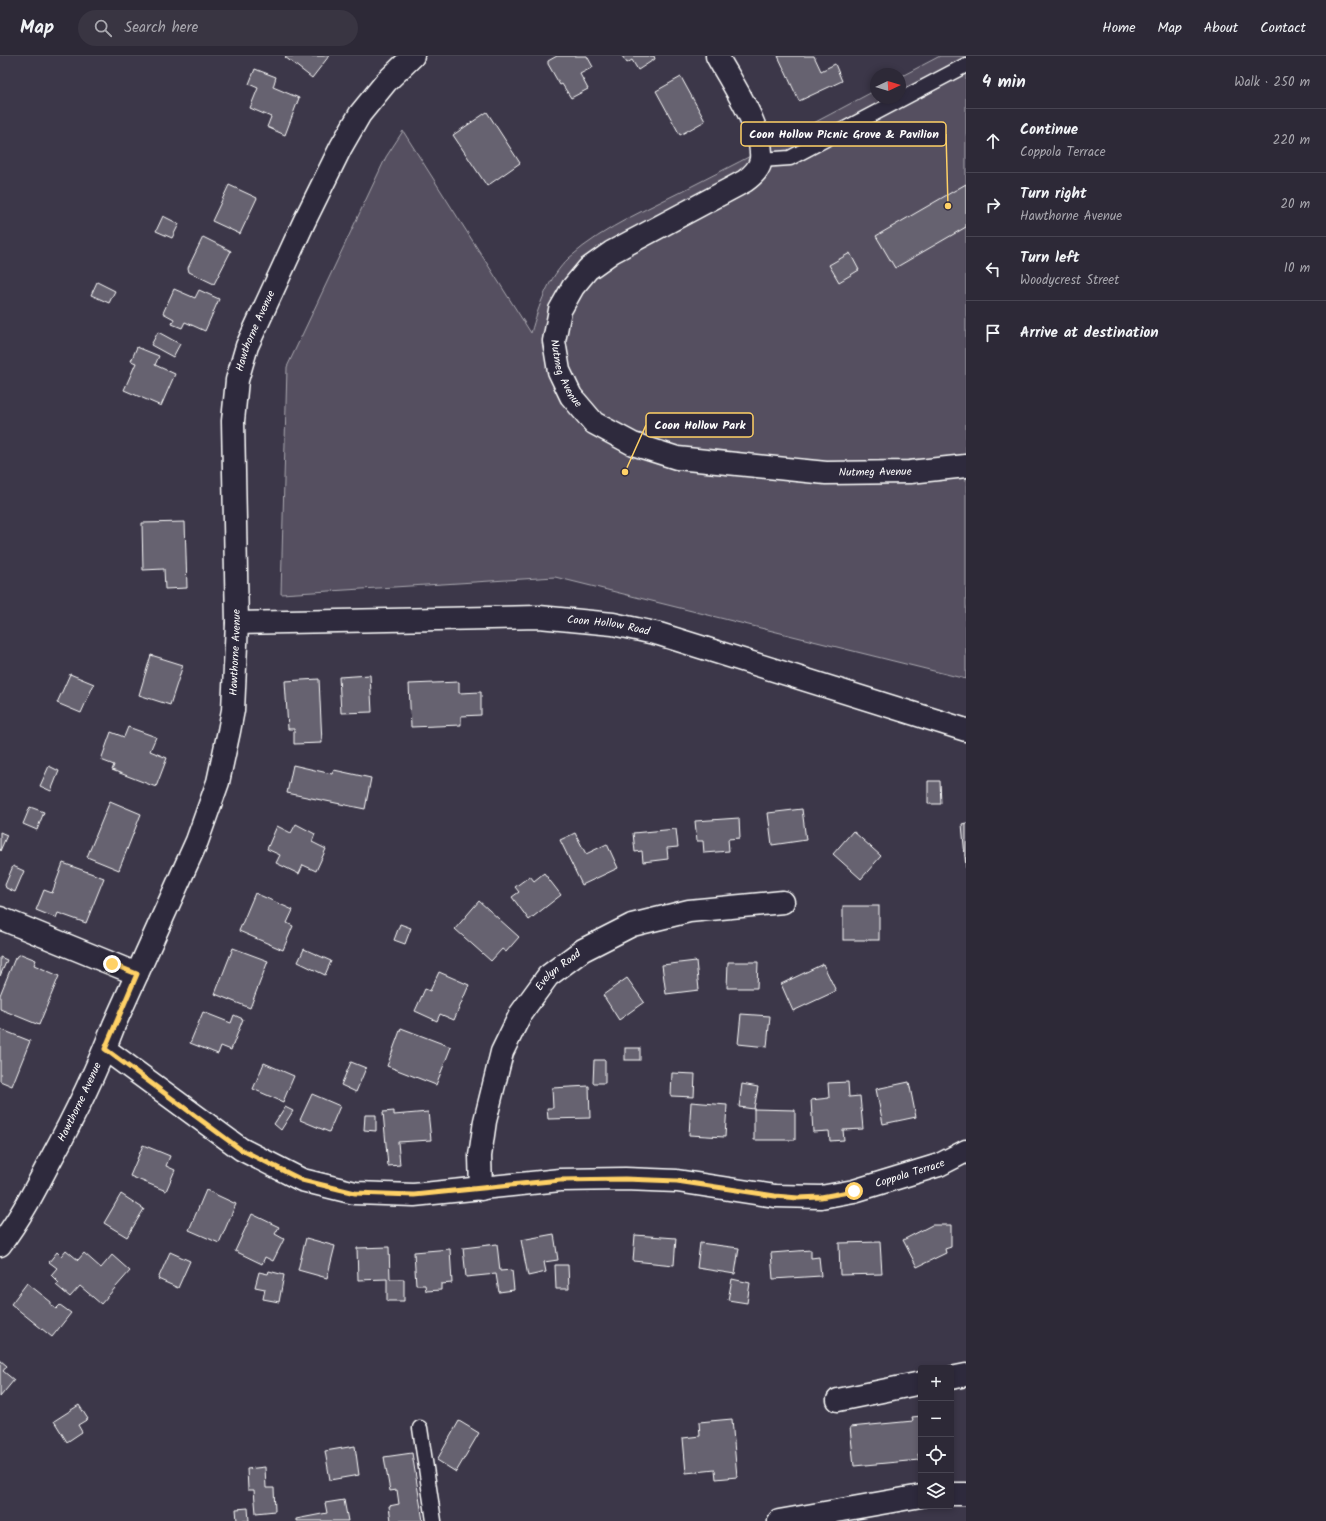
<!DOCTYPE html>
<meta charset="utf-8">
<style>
:root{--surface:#2d2937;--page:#393542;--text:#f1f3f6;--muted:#a7a6ad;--line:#484552}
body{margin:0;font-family:Kalam,sans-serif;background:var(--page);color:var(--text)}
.controls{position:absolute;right:12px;bottom:12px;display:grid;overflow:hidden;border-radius:4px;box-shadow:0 2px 6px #0003}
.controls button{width:36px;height:36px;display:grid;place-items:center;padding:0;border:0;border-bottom:1px solid var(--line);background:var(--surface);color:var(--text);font:20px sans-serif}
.compass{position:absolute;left:870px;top:12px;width:36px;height:36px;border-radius:50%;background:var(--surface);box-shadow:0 2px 6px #0003;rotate:86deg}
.stop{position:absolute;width:12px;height:12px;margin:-9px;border:3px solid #ffd166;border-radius:50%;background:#fff}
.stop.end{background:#ffd166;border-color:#fff;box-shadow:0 1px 4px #0008}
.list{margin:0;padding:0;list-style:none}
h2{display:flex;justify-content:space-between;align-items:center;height:52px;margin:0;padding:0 16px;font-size:17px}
h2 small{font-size:13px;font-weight:400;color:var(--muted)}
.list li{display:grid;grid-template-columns:26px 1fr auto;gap:12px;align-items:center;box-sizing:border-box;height:64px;padding:0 16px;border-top:1px solid var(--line)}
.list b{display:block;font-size:15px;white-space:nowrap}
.list p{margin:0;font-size:13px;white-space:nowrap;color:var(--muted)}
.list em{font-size:13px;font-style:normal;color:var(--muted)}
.icon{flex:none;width:22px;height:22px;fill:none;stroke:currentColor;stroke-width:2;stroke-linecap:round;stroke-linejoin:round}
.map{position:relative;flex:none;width:966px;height:1465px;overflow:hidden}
header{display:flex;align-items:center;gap:24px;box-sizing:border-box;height:56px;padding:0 20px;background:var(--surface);border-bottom:1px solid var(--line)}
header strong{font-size:19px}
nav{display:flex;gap:22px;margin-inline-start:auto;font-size:14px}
.search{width:280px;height:36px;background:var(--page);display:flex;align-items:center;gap:10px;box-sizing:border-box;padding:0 14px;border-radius:22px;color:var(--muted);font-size:15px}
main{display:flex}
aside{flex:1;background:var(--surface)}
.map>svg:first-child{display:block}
.green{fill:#555060;stroke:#aaa8b0}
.building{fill:#666270;stroke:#fff}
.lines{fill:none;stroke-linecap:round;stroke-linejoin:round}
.lane-casing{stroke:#fff;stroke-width:17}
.street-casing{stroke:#fff;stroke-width:25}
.secondary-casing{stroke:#fff;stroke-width:25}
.lane{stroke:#2f2a3d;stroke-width:14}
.street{stroke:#2f2a3d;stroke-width:22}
.secondary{stroke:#2f2a3d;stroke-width:22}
.route{stroke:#ffd166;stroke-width:5}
.labels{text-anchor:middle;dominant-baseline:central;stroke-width:4;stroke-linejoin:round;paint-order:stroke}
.street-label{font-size:11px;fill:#fff;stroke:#2f2a3d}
.leader{fill:none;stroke:#ffd166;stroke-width:1.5}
.callout-dot{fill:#ffd166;stroke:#2f2a3d;stroke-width:1.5}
.callout{fill:#2f2a3d;stroke:#ffd166;stroke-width:1.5}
.callout-label{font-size:12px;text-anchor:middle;font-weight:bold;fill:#fff}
</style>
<header>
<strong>Map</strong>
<div class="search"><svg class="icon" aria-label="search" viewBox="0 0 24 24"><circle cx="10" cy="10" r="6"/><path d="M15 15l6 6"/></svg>Search here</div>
<nav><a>Home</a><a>Map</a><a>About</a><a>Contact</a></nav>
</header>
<main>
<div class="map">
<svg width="966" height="1465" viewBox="0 0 966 1465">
<rect width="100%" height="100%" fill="#3c3749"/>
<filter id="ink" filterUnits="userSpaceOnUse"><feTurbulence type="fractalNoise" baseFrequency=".025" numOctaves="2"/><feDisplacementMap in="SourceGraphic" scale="8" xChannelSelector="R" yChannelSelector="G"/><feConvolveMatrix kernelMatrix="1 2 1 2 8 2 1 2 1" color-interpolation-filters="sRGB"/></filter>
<g filter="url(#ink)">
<path class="green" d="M940 0H966V623L555 521 281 538 287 311 386 101 403 75 531 277C539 249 548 222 569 202 605 170 652 151 694 129 755 98 816 66 876 34V42H900V21Z"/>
<g class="building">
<path d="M286 0H329L312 22 285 1Z"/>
<path d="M557 0H587L593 11 580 18 588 33 571 42 562 28 560 29 548 8V5Z"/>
<path d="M622 0H654L655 3 638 14 632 4 627 7Z"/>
<path d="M778 0H814L821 15 835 8 842 25 799 45Z"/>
<path d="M255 13 276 21 273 31 299 42 285 79 267 71 271 61 250 52 258 32 249 28Z"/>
<path d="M681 21 705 65 680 79 656 35Z"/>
<path d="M487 56 520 107 487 130 453 79Z"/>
<path d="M966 128V171L895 212 876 180Z"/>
<path d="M229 129 257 142 240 178 212 165Z"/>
<path d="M163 160 179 168 172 182 156 175Z"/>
<path d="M203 181 231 195 214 228 189 216 188 212Z"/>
<path d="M850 197 859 214 839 226 829 209Z"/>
<path d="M97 226 115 235 109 247 91 239Z"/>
<path d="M174 233 195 242 199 234 219 243 205 275 185 266 182 272 172 268 174 263 163 257Z"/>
<path d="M158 276 180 288 173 301 151 289Z"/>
<path d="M137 291 159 300 155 309 175 318 161 350 124 334 136 307 131 305Z"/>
<path d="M185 466 187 532 165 533 164 513 143 514 142 467Z"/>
<path d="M151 599 183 609 170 649 139 639Z"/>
<path d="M70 618 94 628 81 657 57 647Z"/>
<path d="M370 619 372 656 341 657 339 621Z"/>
<path d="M319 623 322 687 294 688V673H288L285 625Z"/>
<path d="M459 626V637L481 636V659L461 660V669L411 671 409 628Z"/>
<path d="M128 671 156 681 150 695 167 702 156 731 112 714 114 709 101 704 111 676 124 681Z"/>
<path d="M293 709 332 718 334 714 371 722 365 753 287 737Z"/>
<path d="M49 710 59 715 51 735 40 730Z"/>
<path d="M928 725H940L941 748H928Z"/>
<path d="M110 745 141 758 119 814 87 801Z"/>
<path d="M30 751 44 756 37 774 23 768Z"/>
<path d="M802 753 806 784 772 789 768 757Z"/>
<path d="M739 762 740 782 728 783 729 795 704 797 703 785H697L695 765Z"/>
<path d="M966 767V812L962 768Z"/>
<path d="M296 768 315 778 312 786 326 793 316 815 303 809 299 818 276 807 280 799 267 793 277 770 291 777Z"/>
<path d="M676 773 678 791 667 792 668 803 643 806 642 795 635 796 633 777Z"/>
<path d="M853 775 881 800 861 823 833 798Z"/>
<path d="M0 776 7 779 0 795Z"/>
<path d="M575 777 586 798 607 788 618 812 582 829 560 784Z"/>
<path d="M63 807 104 822 86 867 58 857 56 862 36 854 44 834 52 837Z"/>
<path d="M13 810 24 815 15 836 6 832 5 829Z"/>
<path d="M544 817 561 839 529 864 512 841 519 836 515 831 530 820 534 825Z"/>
<path d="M255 837 293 854 287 867 293 870 283 894 239 875Z"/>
<path d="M479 845 519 881 506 896 502 893 491 905 455 873Z"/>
<rect x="843" y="850" width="36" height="34"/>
<path d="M400 868 411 872 405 888 394 884Z"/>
<path d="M233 892 268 905 250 952 215 938Z"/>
<path d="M304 893 331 905 325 919 298 906Z"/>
<path d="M21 898 36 904 34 909 59 920 39 969 0 953V939L15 902Z"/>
<path d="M0 901 7 904 0 920Z"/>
<path d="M696 905 699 934 666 938 662 909Z"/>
<path d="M728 906H758L757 932H727Z"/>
<path d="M823 908 836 935 793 955 781 928Z"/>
<path d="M439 916 469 929 454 964 440 958 437 965 415 955 425 933 430 935Z"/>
<path d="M627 922 644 946 619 964 603 939Z"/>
<path d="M203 956 231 967 234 959 243 963 231 994 221 990 218 998 190 987Z"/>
<path d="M741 958 770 960 767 991 738 988Z"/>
<path d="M401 972 451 991 436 1029 387 1010Z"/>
<path d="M0 973 30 985 12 1030 0 1025Z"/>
<rect x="625" y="992" width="15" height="12"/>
<path d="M594 1004H605V1027H593Z"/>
<path d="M351 1006 366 1012 356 1036 341 1029Z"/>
<path d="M264 1007 294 1020 283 1046 253 1033Z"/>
<path d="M672 1017 695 1018 694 1041 671 1040Z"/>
<path d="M848 1026 849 1041 860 1040 863 1073 843 1074 844 1084 830 1085 829 1075 813 1076 811 1044 829 1042 828 1027Z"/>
<path d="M909 1026 916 1061 883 1068 876 1033Z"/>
<path d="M742 1028 758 1031 754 1053 739 1051Z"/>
<path d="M589 1030 590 1062 548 1063 547 1052H553L552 1032Z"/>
<path d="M312 1038 340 1050 329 1076 300 1064Z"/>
<path d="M691 1046 727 1049 725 1081 689 1079Z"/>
<path d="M285 1051 293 1055 281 1074 274 1068Z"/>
<path d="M754 1053 795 1054V1084H754Z"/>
<path d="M394 1055V1059L428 1056 431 1084 398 1086 400 1109 388 1110 383 1056Z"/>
<path d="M365 1059H376V1075L364 1074Z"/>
<path d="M143 1089 170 1100 166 1110 175 1114 166 1135 130 1120Z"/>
<path d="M206 1134 236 1148 219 1187 189 1174Z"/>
<path d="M121 1138 144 1153 127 1181 104 1167Z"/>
<path d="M252 1158 279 1171 275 1178 284 1183 273 1205 265 1201 262 1208 235 1195Z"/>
<path d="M932 1169H951V1191L945 1193 946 1197 917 1211 903 1184Z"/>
<path d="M554 1178 558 1204 544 1206 546 1216 528 1220 521 1184Z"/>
<path d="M635 1179 676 1182 674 1209 633 1205Z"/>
<path d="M306 1182 335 1190 327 1222 298 1214Z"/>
<path d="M880 1186 882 1218 840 1219 839 1187Z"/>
<path d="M700 1187 739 1192 735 1218 697 1212Z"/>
<path d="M497 1188 500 1215 512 1214 514 1234 499 1236 496 1218 466 1221 463 1192Z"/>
<path d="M389 1191 390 1223H404V1245H387V1223L358 1224 357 1192Z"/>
<path d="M450 1193 452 1227 441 1228V1234L426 1235 425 1229H416L414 1196Z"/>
<path d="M66 1194 78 1204 84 1197 101 1212 112 1199 130 1215 101 1248 80 1230 70 1241 56 1229 59 1227 51 1219 57 1212 49 1206 57 1196 61 1200Z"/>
<path d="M811 1194V1202L819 1201 821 1220 773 1223 771 1197Z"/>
<path d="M170 1196 190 1205 178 1232 158 1223Z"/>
<path d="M555 1209H568L569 1233H556Z"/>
<path d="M269 1215 284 1219 279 1246 263 1243 265 1233 255 1231 259 1216 268 1218Z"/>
<path d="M732 1223 750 1227 747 1247 728 1244Z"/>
<path d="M27 1227 51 1246V1249L56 1253 60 1249 71 1257 52 1281 11 1248Z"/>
<path d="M0 1304 7 1310 3 1315 14 1324 0 1341Z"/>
<path d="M79 1349 88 1363 78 1369 82 1376 67 1386 54 1365Z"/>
<path d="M921 1360V1397L918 1398 919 1404 854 1410 850 1371 913 1365 912 1361Z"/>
<path d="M732 1363 737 1421 716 1423 715 1414 686 1417 683 1382 700 1380 699 1366Z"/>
<path d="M459 1365 479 1377 456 1416 437 1404Z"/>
<path d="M355 1390 359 1419 330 1424 325 1395Z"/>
<path d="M412 1397 423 1465H391L389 1450 399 1448 397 1434 390 1435 384 1401Z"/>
<path d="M265 1411 266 1432H274L275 1455 256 1457 254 1434H248L247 1413Z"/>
<path d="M344 1444 348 1465H296V1463L327 1457 325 1447Z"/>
<path d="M248 1452 249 1465H237L236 1453Z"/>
</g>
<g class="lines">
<g class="lane-casing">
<g id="lane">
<path d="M761 104 790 102 966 9"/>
<path d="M420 1372 434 1465"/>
</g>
</g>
<g class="street-casing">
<g id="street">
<path id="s1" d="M717 0C731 26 764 74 761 103 760 113 753 119 745 125L612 196 588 213 573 231 560 254 554 285 559 315 571 340 594 367 633 388 677 402 826 417 910 416 966 410"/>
<path id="s2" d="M237 567 539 561 613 568 659 578 966 674"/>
<path d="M0 862 137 918"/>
<path id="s3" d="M105 993 241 1093 302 1124 355 1137 414 1139 560 1124 625 1123 677 1125 775 1140 821 1141 854 1135 939 1109 966 1095"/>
<path id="s4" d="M481 1133 480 1100 485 1065 502 996 521 957 548 920 583 894 632 869 689 855 783 846"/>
<path d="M951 1322 966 1319"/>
<path d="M838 1344 921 1327"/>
<path d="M951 1438H966"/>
<path d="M779 1465 921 1440"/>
</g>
</g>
<g class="secondary-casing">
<g id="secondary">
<path id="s5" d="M0 1189C20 1163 35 1134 50 1105 74 1061 96 1016 114 969L197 785 218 726 229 675 233 654 237 567 233 365 237 324 247 290 304 166 341 91 360 58 386 26 413 0"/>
</g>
</g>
<use href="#lane" class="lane"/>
<use href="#street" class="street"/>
<use href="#secondary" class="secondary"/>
</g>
</g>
<g class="lines" filter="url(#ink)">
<path class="route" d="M112 908 137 918 105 993 240 1093 302 1124 355 1137 414 1139 560 1124 625 1123 677 1125 775 1140 798 1142 821 1141 854 1135"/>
</g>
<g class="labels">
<g class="street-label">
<text stroke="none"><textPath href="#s5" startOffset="969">Hawthorne Avenue</textPath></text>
<text stroke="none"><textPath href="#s1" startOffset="438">Nutmeg Avenue</textPath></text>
<text stroke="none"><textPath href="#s1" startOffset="786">Nutmeg Avenue</textPath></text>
<text stroke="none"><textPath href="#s2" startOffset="372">Coon Hollow Road</textPath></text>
<text stroke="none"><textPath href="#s5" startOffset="644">Hawthorne Avenue</textPath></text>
<text stroke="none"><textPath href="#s4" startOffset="240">Evelyn Road</textPath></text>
<text stroke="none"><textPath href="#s5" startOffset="164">Hawthorne Avenue</textPath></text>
<text stroke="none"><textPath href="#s3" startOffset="852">Coppola Terrace</textPath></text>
</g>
</g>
<path class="leader" d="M948 150L946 78M625 416L646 369"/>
<g class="callout-dot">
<circle cx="948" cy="150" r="4"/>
<circle cx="625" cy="416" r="4"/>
</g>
<g class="callout">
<rect x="741" y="66" width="205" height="24" rx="4"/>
<rect x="646" y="357" width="107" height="24" rx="4"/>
</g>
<g class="callout-label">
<text x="844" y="82">Coon Hollow Picnic Grove &amp; Pavilion</text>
<text x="700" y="373">Coon Hollow Park</text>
</g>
</svg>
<div class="controls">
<button>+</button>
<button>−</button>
<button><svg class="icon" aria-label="locate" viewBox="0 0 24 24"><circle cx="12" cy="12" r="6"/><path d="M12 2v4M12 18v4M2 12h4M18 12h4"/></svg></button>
<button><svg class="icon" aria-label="layers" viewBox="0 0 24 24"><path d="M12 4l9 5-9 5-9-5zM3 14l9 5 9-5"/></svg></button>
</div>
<svg class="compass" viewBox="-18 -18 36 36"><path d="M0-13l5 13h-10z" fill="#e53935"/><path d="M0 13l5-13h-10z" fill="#a7a6ad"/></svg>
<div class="stop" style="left:854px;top:1135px"></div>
<div class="stop end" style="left:112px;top:908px"></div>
</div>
<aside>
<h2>4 min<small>Walk · 250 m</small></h2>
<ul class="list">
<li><svg class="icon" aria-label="ahead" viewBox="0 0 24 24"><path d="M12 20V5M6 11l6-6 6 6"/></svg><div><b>Continue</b><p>Coppola Terrace</p></div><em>220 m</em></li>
<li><svg class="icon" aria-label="right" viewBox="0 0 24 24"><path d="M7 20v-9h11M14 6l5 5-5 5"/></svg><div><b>Turn right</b><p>Hawthorne Avenue</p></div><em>20 m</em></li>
<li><svg class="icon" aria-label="left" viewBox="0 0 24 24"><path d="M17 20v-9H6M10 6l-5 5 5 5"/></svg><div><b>Turn left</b><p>Woodycrest Street</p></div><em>10 m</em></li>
<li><svg class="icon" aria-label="arrive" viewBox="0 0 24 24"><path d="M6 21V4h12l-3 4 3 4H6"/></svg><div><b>Arrive at destination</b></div></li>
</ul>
</aside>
</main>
